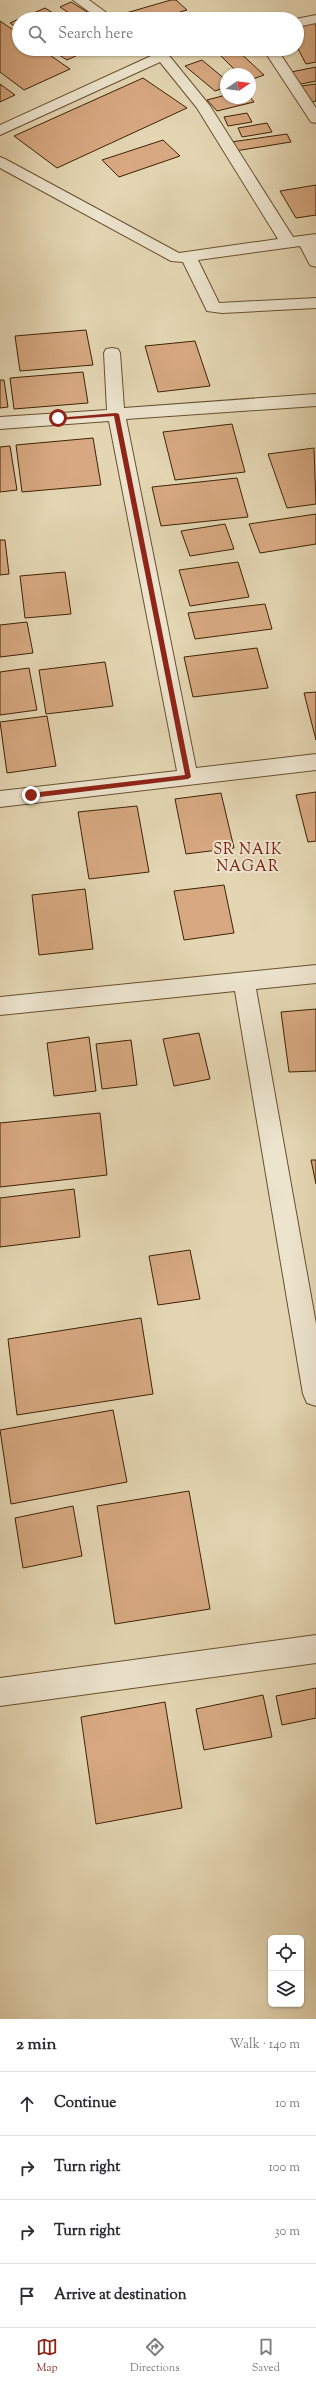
<!DOCTYPE html>
<meta charset="utf-8">
<style>
:root{--surface:#fff;--page:#f7f7f7;--text:#2b2b33;--muted:#7c7c81;--line:#e1e1e2;--accent:#8f2418}
body{margin:0;font-family:"Sorts Mill Goudy",serif;background:var(--page);color:var(--text)}
.controls{position:absolute;right:12px;bottom:12px;display:grid;overflow:hidden;border-radius:6px;box-shadow:0 1px 3px #0004}
.controls button{width:36px;height:36px;display:grid;place-items:center;padding:0;border:0;border-bottom:1px solid var(--line);background:var(--surface);color:var(--text);font:20px sans-serif}
.compass{position:absolute;left:220px;top:68px;width:36px;height:36px;border-radius:50%;background:var(--surface);box-shadow:0 1px 3px #0004;rotate:77deg}
.stop{position:absolute;width:12px;height:12px;margin:-9px;border:3px solid #8f2418;border-radius:50%;background:#fff}
.stop.end{background:#8f2418;border-color:#fff;box-shadow:0 1px 4px #0008}
.list{margin:0;padding:0;list-style:none}
h2{display:flex;justify-content:space-between;align-items:center;height:52px;margin:0;padding:0 16px;font-size:17px}
h2 small{font-size:13px;font-weight:400;color:var(--muted)}
.list li{display:grid;grid-template-columns:26px 1fr auto;gap:12px;align-items:center;box-sizing:border-box;height:64px;padding:0 16px;border-top:1px solid var(--line)}
.list b{display:block;font-size:15px;white-space:nowrap}
.list em{font-size:13px;font-style:normal;color:var(--muted)}
.icon{flex:none;width:22px;height:22px;fill:none;stroke:currentColor;stroke-width:2;stroke-linecap:round;stroke-linejoin:round}
.map{position:relative;flex:none;width:316px;height:2019px;overflow:hidden}
.search{position:absolute;background:var(--surface);box-shadow:0 1px 3px #0004;left:12px;right:12px;top:12px;height:44px;display:flex;align-items:center;gap:10px;box-sizing:border-box;padding:0 14px;border-radius:22px;color:var(--muted);font-size:15px}
.sheet{height:308px;background:var(--surface)}
nav{display:flex;justify-content:space-around;align-items:center;box-sizing:border-box;height:56px;border-top:1px solid var(--line);background:var(--surface);font-size:11px;color:var(--muted)}
nav a{display:grid;justify-items:center;gap:2px}
nav .on{color:var(--accent)}
.map>svg:first-child{display:block}
.building{fill:#d7a881;stroke:#3e2403}
.lines{fill:none;stroke-linecap:round;stroke-linejoin:round}
.minor-casing{stroke:#68502f;stroke-width:2}
.minor{fill:#ede4ce;fill-rule:evenodd}
.route{fill:#8f2418}
.labels{text-anchor:middle;dominant-baseline:central;stroke-width:4;stroke-linejoin:round;paint-order:stroke}
.neighbourhood-label{font-size:15px;letter-spacing:1px;fill:#7a1f14;stroke:#ede4ce}
</style>
<div class="map">
<svg width="316" height="2019" viewBox="0 0 316 2019">
<rect width="100%" height="100%" fill="#e4d6b3"/>
<filter id="stains"><feTurbulence type="fractalNoise" baseFrequency=".005" numOctaves="4"/><feColorMatrix values="0 0 0 0 .2 0 0 0 0 .09 0 0 0 0 .02 0 0 0 .5 -.17"/></filter>
<radialGradient id="worn" r=".72"><stop offset=".6" stop-color="#630" stop-opacity="0"/><stop offset="1" stop-color="#630" stop-opacity=".3"/></radialGradient>
<g class="building">
<path d="M171 0H176L187 10 156 19H123L119 15Z"/>
<path d="M71 2 99 19H78L60 7Z"/>
<path d="M45 8 63 19H20Z"/>
<path d="M19 19V29L10 23Z"/>
<path d="M0 21 19 34V49H41L70 69 24 90 0 72Z"/>
<path d="M313 22 316 26V62L306 64 297 47V24Z"/>
<path d="M50 49H91L67 60Z"/>
<path d="M231 49H236L264 75 250 80V74H239L218 53Z"/>
<path d="M202 60 226 80V87L215 91 185 66Z"/>
<path d="M316 67V81L301 84 291 72Z"/>
<path d="M143 78 187 108 57 168 14 136Z"/>
<path d="M0 84 15 95 0 102Z"/>
<path d="M316 84V101L310 102 301 86Z"/>
<path d="M226 95V98L250 97 254 102 217 111 207 100Z"/>
<path d="M247 113 252 122 228 126 224 117Z"/>
<path d="M267 123 272 132 242 137 238 128Z"/>
<path d="M287 134 291 142 235 151 231 142Z"/>
<path d="M163 140 180 156 119 177 102 160Z"/>
<path d="M316 185V215L296 218 280 191Z"/>
<path d="M86 330 93 365 20 371 15 336Z"/>
<path d="M195 341 210 386 158 392 145 346Z"/>
<path d="M83 372 88 403 14 409 10 378Z"/>
<path d="M0 380H4L8 407 0 408Z"/>
<path d="M232 424 245 472 175 480 163 432Z"/>
<path d="M93 438 101 485 22 492 16 445Z"/>
<path d="M10 446 17 490 0 492V447Z"/>
<path d="M314 448 316 504 287 508 268 454Z"/>
<path d="M237 478 248 517 161 526 152 487Z"/>
<path d="M316 514V544L260 553 249 524Z"/>
<path d="M225 524 234 549 190 556 181 531Z"/>
<path d="M0 540H5L9 574 0 575Z"/>
<path d="M238 562 249 597 190 606 179 570Z"/>
<path d="M65 572 71 614 25 618 20 576Z"/>
<path d="M265 604 272 629 195 639 188 613Z"/>
<path d="M27 622 33 653 0 657V625Z"/>
<path d="M257 648 268 688 193 697 184 657Z"/>
<path d="M105 662 113 706 46 714 39 670Z"/>
<path d="M29 668 37 710 0 715V672Z"/>
<path d="M316 692V740L304 693Z"/>
<path d="M47 716 56 766 7 773 0 722Z"/>
<path d="M316 792V841L308 842 296 795Z"/>
<path d="M221 793 234 848 186 854 175 799Z"/>
<path d="M137 806 149 872 89 879 78 812Z"/>
<path d="M224 885 234 933 184 940 174 891Z"/>
<path d="M85 889 93 949 39 955 32 895Z"/>
<path d="M316 1009V1071L289 1072 281 1012Z"/>
<path d="M199 1033 210 1079 174 1086 163 1039Z"/>
<path d="M89 1037 96 1091 54 1096 47 1043Z"/>
<path d="M131 1040 137 1085 102 1089 96 1044Z"/>
<path d="M100 1113 107 1175 0 1187V1123Z"/>
<path d="M311 1160H316V1184Z"/>
<path d="M74 1189 80 1237 0 1247V1198Z"/>
<path d="M190 1250 200 1299 158 1305 149 1256Z"/>
<path d="M141 1318 153 1394 17 1415 8 1339Z"/>
<path d="M113 1410 127 1482 11 1504 0 1430Z"/>
<path d="M189 1491 210 1609 115 1624 97 1506Z"/>
<path d="M73 1506 82 1556 23 1568 15 1518Z"/>
<path d="M316 1688V1718L282 1725 276 1696Z"/>
<path d="M263 1695 272 1737 204 1750 196 1709Z"/>
<path d="M165 1702 182 1808 96 1824 81 1717Z"/>
</g>
<g class="lines">
<g class="minor-casing">
<g id="minor">
<path d="M73 0H89L115 19H99Z"/>
<path d="M316 15V23L297 27 296 19Z"/>
<path d="M144 49H161L167 53 210 106 293 237 316 234V267L310 265 300 246 198 260 219 303 316 298V308L222 313 207 311 183 262 171 261 0 168V157L5 159 179 253 278 239 197 108 160 62 0 135V125L151 56Z"/>
<path d="M263 49H277L316 108V123L311 122Z"/>
<path d="M112 348 118 349 120 353 124 408 316 394V406L126 419 196 768 316 754V770L0 807V791L177 771 109 421 0 429V417L107 410 104 353 106 349Z"/>
<path d="M316 965V983L256 989 316 1324V1406L307 1403 303 1394 235 991 0 1015V997Z"/>
<path d="M316 1635V1663L0 1706V1678Z"/>
</g>
</g>
<use href="#minor" class="minor"/>
</g>
<path class="route" d="M116 413 119 414 191 777 188 779 31 798 28 795 31 793 185 775 114 416 58 420 56 418Z"/>
<g class="labels">
<g class="neighbourhood-label">
<text x="248" y="850">SR NAIK<tspan x="248" dy="17">NAGAR</tspan></text>
</g>
</g>
<rect width="100%" height="100%" filter="url(#stains)"/>
<rect width="100%" height="100%" fill="url(#worn)"/>
</svg>
<div class="controls">
<button><svg class="icon" aria-label="locate" viewBox="0 0 24 24"><circle cx="12" cy="12" r="6"/><path d="M12 2v4M12 18v4M2 12h4M18 12h4"/></svg></button>
<button><svg class="icon" aria-label="layers" viewBox="0 0 24 24"><path d="M12 4l9 5-9 5-9-5zM3 14l9 5 9-5"/></svg></button>
</div>
<svg class="compass" viewBox="-18 -18 36 36"><path d="M0-13l5 13h-10z" fill="#e53935"/><path d="M0 13l5-13h-10z" fill="#7c7c81"/></svg>
<div class="stop" style="left:58px;top:418px"></div>
<div class="stop end" style="left:31px;top:795px"></div>
<div class="search"><svg class="icon" aria-label="search" viewBox="0 0 24 24"><circle cx="10" cy="10" r="6"/><path d="M15 15l6 6"/></svg>Search here</div>
</div>
<section class="sheet">
<h2>2 min<small>Walk · 140 m</small></h2>
<ul class="list">
<li><svg class="icon" aria-label="ahead" viewBox="0 0 24 24"><path d="M12 20V5M6 11l6-6 6 6"/></svg><div><b>Continue</b></div><em>10 m</em></li>
<li><svg class="icon" aria-label="right" viewBox="0 0 24 24"><path d="M7 20v-9h11M14 6l5 5-5 5"/></svg><div><b>Turn right</b></div><em>100 m</em></li>
<li><svg class="icon" aria-label="right" viewBox="0 0 24 24"><path d="M7 20v-9h11M14 6l5 5-5 5"/></svg><div><b>Turn right</b></div><em>30 m</em></li>
<li><svg class="icon" aria-label="arrive" viewBox="0 0 24 24"><path d="M6 21V4h12l-3 4 3 4H6"/></svg><div><b>Arrive at destination</b></div></li>
</ul>
</section>
<nav>
<a class="on"><svg class="icon" aria-label="map" viewBox="0 0 24 24"><path d="M3 6l6-2 6 2 6-2v14l-6 2-6-2-6 2zM9 4v14M15 6v14"/></svg>Map</a>
<a><svg class="icon" aria-label="directions" viewBox="0 0 24 24"><path d="M12 3l9 9-9 9-9-9zM9 14v-3h6M13 9l2 2-2 2"/></svg>Directions</a>
<a><svg class="icon" aria-label="saved" viewBox="0 0 24 24"><path d="M7 4h10v16l-5-4-5 4z"/></svg>Saved</a>
</nav>
